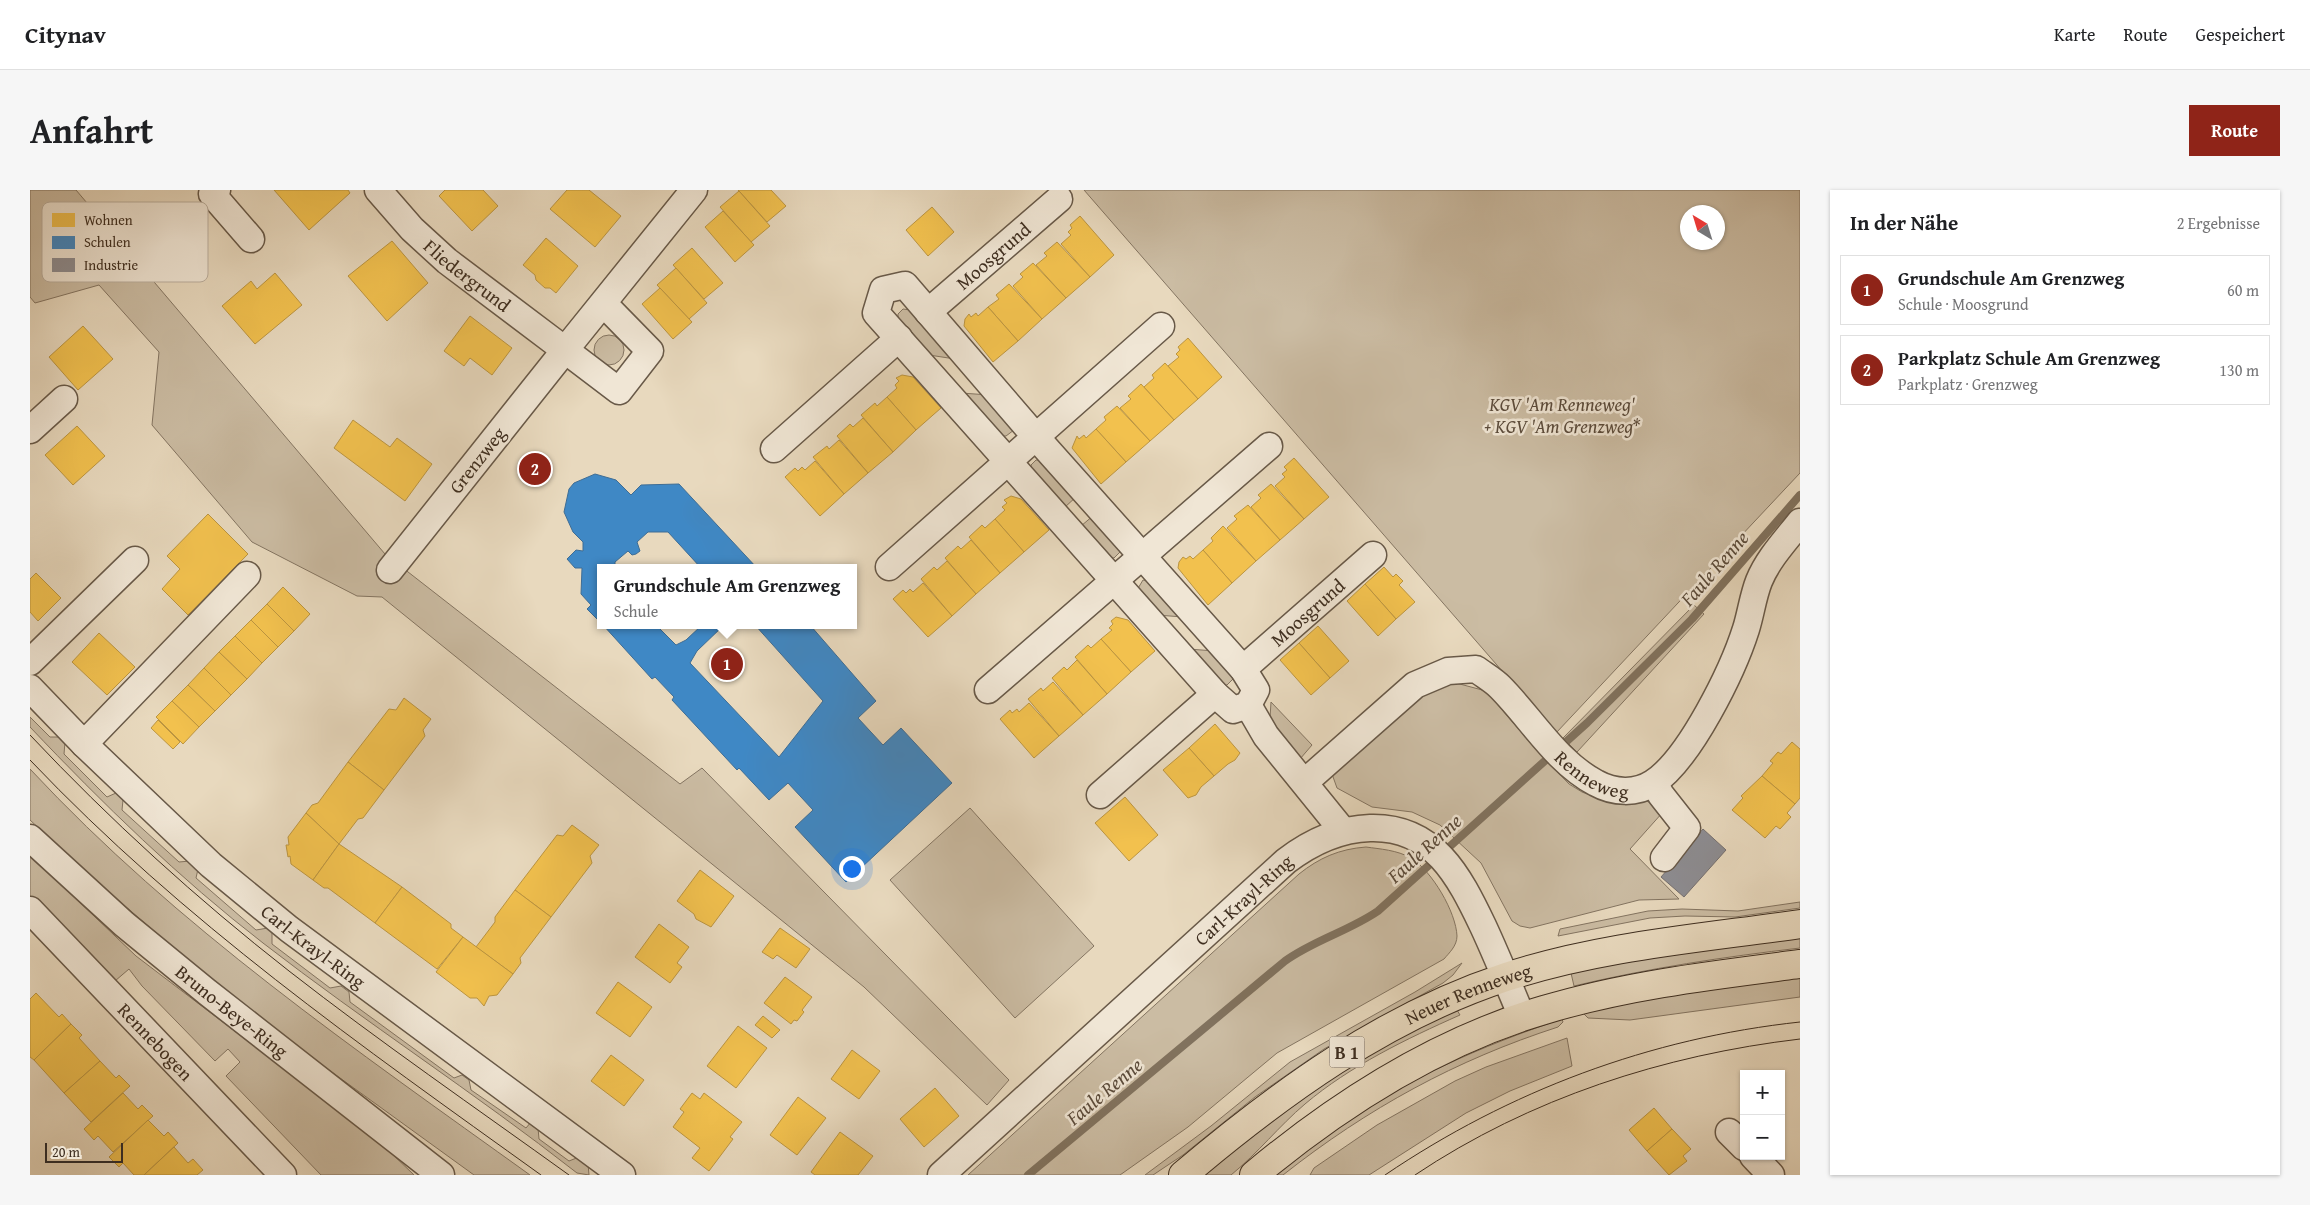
<!DOCTYPE html>
<html lang="de">
<meta charset="utf-8">
<style>
:root{--surface:#fff;--page:#f6f6f6;--text:#202124;--muted:#757577;--line:#e0e0e0;--accent:#8f2418}
body{margin:0;font-family:"Gentium Book Plus",serif;background:var(--page);color:var(--text)}
.controls{position:absolute;right:15px;bottom:15px;display:grid;overflow:hidden;border-radius:0px;box-shadow:0 1px 4px #0004}
.controls button{width:45px;height:45px;display:grid;place-items:center;padding:0;border:0;border-bottom:1px solid var(--line);background:var(--surface);color:var(--text);font:25px sans-serif}
.compass{position:absolute;left:1650px;top:15px;width:45px;height:45px;border-radius:50%;background:var(--surface);box-shadow:0 1px 4px #0004;rotate:322deg}
.scale{position:absolute;left:15px;bottom:12px;width:78px;box-sizing:border-box;padding-left:5px;border:2px solid #3e2e20;border-top:0;font-size:14px;line-height:18px;white-space:nowrap;color:#3e2e20;-webkit-text-stroke:4px #f0e6d5;paint-order:stroke}
.you{position:absolute;left:821px;top:678px;width:18px;height:18px;margin:-12px;border:4px solid #fff;border-radius:50%;background:#1a73e8;box-shadow:0 0 0 8px #1a73e833}
.badge{display:grid;place-items:center;width:32px;height:32px;border-radius:50%;background:var(--accent);color:#fff;font-size:16px;font-weight:700}
.pin{position:absolute;translate:-50% -50%;border:2px solid #fff;box-shadow:0 1px 5px #0006}
.popup{position:absolute;left:567px;top:374px;width:260px;height:65px;box-sizing:border-box;display:grid;place-content:center;border-radius:0px;background:var(--surface);filter:drop-shadow(0 1px 4px #0005);font-size:16px;white-space:nowrap;color:var(--muted)}
.popup b{font-size:19px;color:var(--text)}
.popup::after{content:'';position:absolute;left:50%;top:100%;margin-left:-10px;border:10px solid transparent;border-top-color:var(--surface)}
.list{margin:0;padding:0;list-style:none}
h2{display:flex;justify-content:space-between;align-items:center;height:65px;margin:0;padding:0 20px;font-size:21px}
h2 small{font-size:16px;font-weight:400;color:var(--muted)}
.list li{display:grid;grid-template-columns:32px 1fr auto;gap:15px;align-items:center;box-sizing:border-box;height:70px;margin:0 10px 10px;padding:0 10px;border:1px solid var(--line);border-radius:0px}
.list b{display:block;font-size:19px;white-space:nowrap}
.list p{margin:0;font-size:16px;white-space:nowrap;color:var(--muted)}
.list em{font-size:16px;font-style:normal;color:var(--muted)}
.map{position:relative;flex:none;width:1770px;height:985px;overflow:hidden;border-radius:0px}
header{display:flex;align-items:center;gap:30px;box-sizing:border-box;height:70px;padding:0 25px;background:var(--surface);border-bottom:1px solid var(--line)}
header strong{font-size:24px}
nav{display:flex;gap:28px;margin-inline-start:auto;font-size:18px}
.intro{display:flex;align-items:center;justify-content:space-between;box-sizing:border-box;height:120px;padding:0 30px}
h1{margin:0;font-size:35px}
.button{padding:12px 22px;border-radius:0px;background:var(--accent);color:#fff;font-size:18px;font-weight:700}
main{display:flex;gap:30px;padding:0 30px}
aside{flex:1;background:var(--surface);border-radius:0px;box-shadow:0 1px 4px #0004}
.map>svg:first-child{display:block}
.green{fill:#cbbca3;stroke:#847562;fill-rule:evenodd}
.homes{fill:#f2c14e;stroke:#bc9540}
.schools{fill:#3f88c5;stroke:#3f6d94}
.industry{fill:#8d8d92;stroke:#757070}
.lines{fill:none;stroke-linecap:round;stroke-linejoin:round}
.stream{stroke:#81725e;stroke-width:8}
.minor-casing{stroke:#685948;stroke-width:29}
.major-casing{stroke:#3e2e20;stroke-width:30}
.minor{stroke:#f0e6d5;stroke-width:26}
.major{stroke:#e8d9be;stroke-width:28}
.tram{stroke:#3e2e20;stroke-width:1}
.labels{text-anchor:middle;dominant-baseline:central;stroke-width:5;stroke-linejoin:round;paint-order:stroke}
.shield{fill:#f0e6d5;stroke:#736556;stroke-width:1}
.shield-label{font-size:18px;font-weight:bold;fill:#3e2e20}
.street-label{font-size:19px;fill:#3e2e20;stroke:#f0e6d5}
.park-label{font-size:19px;font-style:italic;fill:#5a4a3a;stroke:#f0e6d5}
.water-label{font-size:20px;font-style:italic;fill:#5a4a3a;stroke:#f0e6d5}
.key{fill:#f0e6d5;stroke:#bbaf9f;stroke-width:1}
.key-label{font-size:14px;fill:#3e2e20}
</style>
<header>
<strong>Citynav</strong>
<nav><a>Karte</a><a>Route</a><a>Gespeichert</a></nav>
</header>
<div class="intro"><h1>Anfahrt</h1><a class="button">Route</a></div>
<main>
<div class="map">
<svg width="1770" height="985" viewBox="0 0 1770 985">
<rect width="100%" height="100%" fill="#e8d9be"/>
<filter id="stains"><feTurbulence type="fractalNoise" baseFrequency=".004" numOctaves="4"/><feColorMatrix values="0 0 0 0 .2 0 0 0 0 .09 0 0 0 0 .02 0 0 0 .5 -.17"/></filter>
<radialGradient id="worn" r=".72"><stop offset=".6" stop-color="#630" stop-opacity="0"/><stop offset="1" stop-color="#630" stop-opacity=".3"/></radialGradient>
<g class="green">
<path d="M0 0H46L355 364 650 594 672 578 979 890 957 915 834 797 352 407 327 406 222 352 122 235 129 162 69 95 5 113 0 107Z"/>
<path d="M1054 0H1770V283L1526 543ZM1658 22H1688V52H1658Z"/>
<path d="M873 119 881 120 925 169 899 165 868 131V124Z"/>
<circle cx="579" cy="160" r="15"/>
<path d="M931 203 959 205 984 240 976 246H968Z"/>
<path d="M1006 270H1015L1047 306 1034 318 1002 283 1001 275Z"/>
<path d="M1064 325 1089 355 1090 362 1084 368 1078 367 1051 336Z"/>
<path d="M1113 390 1118 391 1153 427 1127 425 1107 400Z"/>
<path d="M1664 415 1674 424 1547 562 1533 548Z"/>
<path d="M1158 459 1185 461 1204 483 1203 489 1197 495H1191Z"/>
<path d="M1426 493 1456 501 1508 562 1539 594 1552 602 1577 612 1588 613 1614 609 1633 622 1600 659 1649 709 1609 710 1500 738 1490 736 1482 731 1451 673 1410 635 1382 622 1342 617 1307 598 1302 584 1398 501Z"/>
<path d="M1241 512 1282 555 1270 569 1240 528Z"/>
<path d="M0 527 20 547H30L35 552 34 564 77 607 86 603 93 610 92 620 149 672 160 671 168 679 166 688 226 740 238 738 242 742V754L300 798 311 796 319 802 320 812 424 888 432 885 439 890 441 900 496 938 501 932 508 938 509 949 539 971 549 967 558 974 559 985 547 983C445 903 335 832 233 753 150 689 72 613 0 537Z"/>
<path d="M0 579C147 737 326 860 500 985H444L263 854 160 772 67 692 0 630Z"/>
<path d="M940 618 1064 756 985 828 860 690Z"/>
<path d="M1336 657C1350 659 1367 660 1381 668 1402 681 1426 722 1427 746 1427 756 1419 763 1414 769L1247 863 1158 937 1090 985H938L1269 684C1289 668 1309 659 1336 657Z"/>
<path d="M0 665 106 766 261 884 329 932 384 985H291L196 886 210 872 198 859 185 871 112 796 99 779 85 791 0 706Z"/>
<path d="M1770 712V718L1705 727 1655 726 1620 728 1528 746 1530 739 1618 721 1652 719 1708 721Z"/>
<path d="M1770 746V758C1694 767 1619 778 1544 796L1541 783 1594 772Z"/>
<path d="M1432 773 1423 785 1413 793 1294 859 1225 907 1153 965 1123 985H1115L1181 936 1260 872 1385 802Z"/>
<path d="M1770 787V807L1600 830 1558 828 1553 823 1653 802Z"/>
<path d="M1427 820 1430 825C1376 849 1320 876 1275 914 1249 936 1228 963 1201 985H1175C1251 921 1333 858 1427 820Z"/>
<path d="M1532 829 1533 832 1528 837C1426 870 1338 918 1253 985H1242C1263 970 1282 953 1303 939 1374 890 1451 856 1532 829Z"/>
<path d="M1537 848 1542 876 1480 901 1436 923 1339 985H1280L1284 978 1347 935 1425 891 1456 877Z"/>
</g>
<g class="homes">
<path d="M244 0H318L320 3 279 40Z"/>
<path d="M415 0H453L468 16 442 41 409 6Z"/>
<path d="M537 0H559L591 26 565 57 520 19Z"/>
<path d="M708 0H741L756 16 737 32Z"/>
<path d="M709 1 740 36 721 52 690 17Z"/>
<path d="M902 17 924 42 898 66 876 40Z"/>
<path d="M693 21 724 55 705 72 675 37Z"/>
<path d="M1050 26 1084 65 1060 87 1031 54 1041 45 1038 42 1042 38 1040 35Z"/>
<path d="M516 48 548 76 526 103 520 98H515L506 90 505 85 493 75Z"/>
<path d="M362 51 398 93 357 131 318 86Z"/>
<path d="M1027 52 1060 87 1036 108 1006 75 1017 66 1014 63Z"/>
<path d="M662 58 693 93 674 109 643 75Z"/>
<path d="M1003 73 1036 108 1012 129 983 96 993 87 990 84Z"/>
<path d="M646 78 677 113 659 129 627 95Z"/>
<path d="M245 83 272 115 225 154 192 116 221 91 227 99Z"/>
<path d="M979 94 1012 129 988 151 958 117 969 109 966 105Z"/>
<path d="M630 98 662 132 643 149 612 114Z"/>
<path d="M958 117 988 151 963 172 934 136 935 129 939 124 941 127 946 123 948 126Z"/>
<path d="M440 126 482 158 462 185 440 168 434 176 414 161Z"/>
<path d="M53 136 83 169 48 200 19 167Z"/>
<path d="M1158 148 1192 187 1168 209 1138 176 1149 167 1146 164 1150 160 1148 157Z"/>
<path d="M1135 173 1168 209 1144 230 1114 197 1124 188 1122 185Z"/>
<path d="M872 185 883 187 911 218 886 240 857 207 867 198 865 195 869 191 866 188Z"/>
<path d="M1111 194 1144 230 1120 251 1090 218 1101 209 1098 206Z"/>
<path d="M857 207 886 240 863 262 831 225 845 213 847 216Z"/>
<path d="M1087 216 1120 251 1096 272 1066 239 1076 230 1074 227Z"/>
<path d="M833 228 863 262 838 283 807 246 820 234 823 237Z"/>
<path d="M323 230 360 257 367 248 402 274 375 311 304 258Z"/>
<path d="M47 236 75 266 43 295 15 265Z"/>
<path d="M1066 239 1096 272 1071 294 1042 258 1047 246 1049 249 1054 245 1056 248Z"/>
<path d="M809 250 838 283 814 304 783 267 797 256 799 259Z"/>
<path d="M1264 268 1299 307 1274 329 1245 296 1255 287 1252 284 1257 280 1254 277Z"/>
<path d="M785 271 814 304 790 326 755 287 765 278 768 281 772 277 775 280Z"/>
<path d="M1241 294 1274 329 1250 350 1221 317 1231 308 1228 305Z"/>
<path d="M981 306 991 309 1019 340 994 362 965 329 975 320 972 317 977 313 974 310Z"/>
<path d="M1218 315 1250 350 1226 371 1197 338 1207 329 1204 326Z"/>
<path d="M178 324 218 364 158 425 132 399 150 379 137 366Z"/>
<path d="M965 329 994 362 970 383 939 347 952 335 955 338Z"/>
<path d="M1193 336 1226 371 1202 393 1173 360 1183 351 1181 348Z"/>
<path d="M941 350 970 383 946 404 915 368 928 356 931 359Z"/>
<path d="M1173 360 1202 393 1178 415 1148 378 1149 372 1153 367 1156 369 1160 366 1163 369Z"/>
<path d="M917 371 946 404 922 426 891 389 904 377 907 380Z"/>
<path d="M1354 377 1363 387 1366 384 1373 391 1369 395 1385 412 1366 429 1335 394Z"/>
<path d="M6 383 31 408 8 431 0 422V389Z"/>
<path d="M893 393 922 426 898 447 863 409 873 400 876 403 880 399 883 402Z"/>
<path d="M1335 394 1366 429 1348 446 1317 411Z"/>
<path d="M253 397 280 424 264 441 237 414Z"/>
<path d="M237 414 264 441 248 457 221 430Z"/>
<path d="M1086 427 1098 430 1125 461 1101 482 1071 449 1082 440 1079 438 1083 434 1081 431Z"/>
<path d="M221 430 248 457 232 473 205 446Z"/>
<path d="M1288 436 1319 471 1300 488 1269 453Z"/>
<path d="M69 443 105 477 77 505 42 472Z"/>
<path d="M205 446 232 473 217 489 189 462Z"/>
<path d="M1071 449 1101 482 1077 504 1045 467 1058 455 1061 458Z"/>
<path d="M1269 453 1300 488 1281 505 1250 470Z"/>
<path d="M189 462 217 489 201 505 174 478Z"/>
<path d="M1047 470 1077 504 1053 525 1022 488 1034 477 1037 480Z"/>
<path d="M174 478 201 505 185 521 158 495Z"/>
<path d="M1023 492 1053 525 1029 546 998 509 1011 498 1013 501Z"/>
<path d="M158 495 185 521 169 537 142 511Z"/>
<path d="M374 508 401 529 393 540 395 546 354 600 318 572 359 519 366 520Z"/>
<path d="M142 511 169 537 153 554 126 527Z"/>
<path d="M999 513 1029 546 1004 568 970 529 980 520 982 523 987 519 989 522Z"/>
<path d="M128 530 150 552 143 559 121 538Z"/>
<path d="M1185 534 1210 563 1205 570 1198 574 1184 586 1159 558Z"/>
<path d="M1762 552 1770 559V608L1765 614 1732 586 1743 573 1740 571 1748 562 1751 564Z"/>
<path d="M1159 558 1184 586 1171 597 1166 605 1158 608 1133 580Z"/>
<path d="M318 572 354 600 333 628 328 629 309 654 276 623 282 615 288 613Z"/>
<path d="M1732 586 1765 614 1757 623 1761 627 1750 639 1746 636 1735 648 1702 620 1713 608 1711 606Z"/>
<path d="M1095 607 1128 645 1099 671 1065 633Z"/>
<path d="M276 623 309 654 283 690 261 674 260 666 258 667 256 655H259L258 647Z"/>
<path d="M542 635 569 655 560 666 562 673 521 727 485 700 527 645 533 646Z"/>
<path d="M309 654 372 697 345 733 298 698H294L283 690Z"/>
<path d="M670 680 704 706 681 737 666 729 664 724 647 711Z"/>
<path d="M372 697 421 734V738L433 747 407 779 345 733Z"/>
<path d="M485 700 521 727 490 768 491 773 483 784 446 757 465 732V727Z"/>
<path d="M629 734 659 757 647 773 652 777 640 793 605 767Z"/>
<path d="M750 738 780 759 766 778 747 765 743 769 732 762Z"/>
<path d="M433 747 483 784 467 805 459 806 454 816 447 808H440L406 782Z"/>
<path d="M755 787 782 807 772 820 774 822 767 831 764 830 761 834 734 813Z"/>
<path d="M588 792 622 817 600 847 566 823Z"/>
<path d="M6 803 29 827 32 824 41 834 4 870 0 867V809Z"/>
<path d="M733 826 750 840 742 848 725 835Z"/>
<path d="M41 834 52 845 49 848 70 871 34 903 4 870Z"/>
<path d="M708 836 737 858 706 898 677 876Z"/>
<path d="M822 860 850 881 829 909 801 889Z"/>
<path d="M581 865 614 890 594 916 561 891Z"/>
<path d="M70 871 86 888 89 885 100 896 61 932 34 903Z"/>
<path d="M905 898 929 926 894 957 870 929Z"/>
<path d="M93 903 108 919 112 915 123 926 83 962 68 946 64 950 54 939Z"/>
<path d="M662 903 670 909 674 903 712 932 700 947 703 949 679 981 662 968 670 958 643 937 654 922 650 919Z"/>
<path d="M768 907 796 928 767 965 740 945Z"/>
<path d="M1624 918 1642 939 1617 961 1599 940Z"/>
<path d="M118 930 134 946 138 942 148 953 114 985H104L93 973 89 977 79 967Z"/>
<path d="M1642 939 1661 959 1653 966 1657 971 1639 985 1617 961Z"/>
<path d="M810 942 843 966 828 985H785L781 982Z"/>
<path d="M144 957 158 973 163 969 173 980 167 985H114Z"/>
</g>
<g class="schools">
<path d="M565 284 586 290 601 305 611 295 649 294 727 378H671L638 342H618L607 352 610 361 606 364 602 365 598 361 585 372V378H571V433L557 419 561 415 551 404 552 378H545L537 369 546 360 553 361V352L543 342 534 322 539 299 544 293Z"/>
<path d="M573 435H626L646 455 656 450 672 435H694L667 461 660 473 749 567 793 511 725 435H780L846 511 828 528 853 555 871 538 922 593 816 692 765 637 783 620 758 593 739 610 709 578 707 580 642 510 644 507 625 487 622 489Z"/>
</g>
<path class="industry" d="M1673 639 1696 660 1654 707 1631 687Z"/>
<g class="lines">
<path class="stream" d="M998 985 1255 771C1284 750 1319 741 1348 721L1557 533 1662 429 1770 305"/>
<g class="minor-casing">
<g id="minor">
<path d="M187 0 182 4 221 49"/>
<path id="s1" d="M348 0 382 39 417 71 535 160 360 380"/>
<path d="M875 95 1005 246 1213 479 1226 500 1218 515 1203 520 1185 504 846 123 853 100Z"/>
<path d="M573 113 620 161 589 201 535 160 664 0"/>
<path id="s2" d="M898 122 1029 9"/>
<path d="M0 240 34 209"/>
<path d="M744 259 869 148"/>
<path d="M859 377 1131 136"/>
<path d="M0 472 105 370"/>
<path id="s3" d="M1213 479 1343 365"/>
<path id="s4" d="M0 498 54 554 181 675 259 739 592 985"/>
<path d="M958 500 1239 256"/>
<path d="M1218 515 1236 546 1313 641"/>
<path d="M54 554 217 385"/>
<path id="s5" d="M1275 592 1385 495 1418 481 1446 479C1454 485 1463 490 1470 497 1501 528 1526 572 1566 593 1584 603 1606 604 1623 593 1660 569 1703 480 1716 439 1721 423 1723 406 1729 391 1738 369 1755 351 1770 332"/>
<path d="M1624 593 1631 605 1657 638 1634 668"/>
<path d="M1070 605 1185 504"/>
<path id="s6" d="M0 648 94 734 177 802 411 985"/>
<path id="s7" d="M0 720 253 985"/>
<path d="M1699 942 1714 957"/>
<path d="M1723 966 1741 985"/>
<path id="s8" d="M911 985 1256 671C1281 652 1309 639 1340 638 1404 636 1429 686 1453 736 1467 766 1479 796 1492 827"/>
</g>
</g>
<g class="major-casing">
<g id="major">
<path id="s9" d="M1153 985C1250 903 1354 827 1476 787 1570 756 1673 748 1770 734"/>
<path d="M1224 985C1309 914 1406 852 1514 820 1597 795 1684 785 1770 774"/>
</g>
</g>
<use href="#minor" class="minor"/>
<use href="#major" class="major"/>
<g class="tram">
<path d="M0 545C80 630 167 709 259 781 350 852 446 918 539 985"/>
<path d="M0 570C154 732 330 855 511 985"/>
<path d="M1355 985C1479 901 1620 848 1770 832"/>
<path d="M1385 985C1500 908 1634 865 1770 849"/>
</g>
</g>
<g class="labels">
<rect class="shield" x="1299.5" y="846.5" width="35" height="31" rx="4"/>
<g class="shield-label">
<text x="1317" y="862">B 1</text>
</g>
<g class="street-label">
<text stroke="none"><textPath href="#s2" startOffset="86">Moosgrund</textPath></text>
<text stroke="none"><textPath href="#s1" startOffset="124">Fliedergrund</textPath></text>
<text transform="translate(447 270) rotate(-52)">Grenzweg</text>
<text stroke="none"><textPath href="#s3" startOffset="86">Moosgrund</textPath></text>
<text stroke="none"><textPath href="#s5" startOffset="370">Renneweg</textPath></text>
<text stroke="none"><textPath href="#s8" startOffset="409">Carl-Krayl-Ring</textPath></text>
<text stroke="none"><textPath href="#s4" startOffset="384">Carl-Krayl-Ring</textPath></text>
<text stroke="none"><textPath href="#s9" startOffset="340">Neuer Renneweg</textPath></text>
<text stroke="none"><textPath href="#s6" startOffset="266">Bruno-Beye-Ring</textPath></text>
<text stroke="none"><textPath href="#s7" startOffset="182">Rennebogen</textPath></text>
</g>
<g class="park-label">
<text x="1532" y="214">KGV 'Am Renneweg'<tspan x="1532" dy="22">+ KGV 'Am Grenzweg*</tspan></text>
</g>
<g class="water-label">
<text transform="translate(1684 378) rotate(-49)">Faule Renne</text>
<text transform="translate(1394 658) rotate(-42)">Faule Renne</text>
<text transform="translate(1074 901) rotate(-40)">Faule Renne</text>
</g>
</g>
<rect x="12" y="12" width="166" height="80" rx="8" class="key"/>
<rect x="22" y="23" width="23" height="14" fill="#f2c14e"/>
<rect x="22" y="46" width="23" height="13" fill="#3f88c5"/>
<rect x="22" y="68" width="23" height="14" fill="#8d8d92"/>
<g class="key-label">
<text x="54" y="35">Wohnen</text>
<text x="54" y="57">Schulen</text>
<text x="54" y="80">Industrie</text>
</g>
<rect width="100%" height="100%" filter="url(#stains)"/>
<rect width="100%" height="100%" fill="url(#worn)"/>
</svg>
<div class="controls">
<button>+</button>
<button>−</button>
</div>
<svg class="compass" viewBox="-18 -18 36 36"><path d="M0-13l5 13h-10z" fill="#e53935"/><path d="M0 13l5-13h-10z" fill="#757577"/></svg>
<div class="scale">20 m</div>
<div class="you"></div>
<div class="pin badge" style="left:697px;top:474px">1</div>
<div class="popup"><b>Grundschule Am Grenzweg</b>Schule</div>
<div class="pin badge" style="left:505px;top:279px">2</div>
</div>
<aside>
<h2>In der Nähe<small>2 Ergebnisse</small></h2>
<ul class="list">
<li><span class="badge">1</span><div><b>Grundschule Am Grenzweg</b><p>Schule · Moosgrund</p></div><em>60 m</em></li>
<li><span class="badge">2</span><div><b>Parkplatz Schule Am Grenzweg</b><p>Parkplatz · Grenzweg</p></div><em>130 m</em></li>
</ul>
</aside>
</main>
